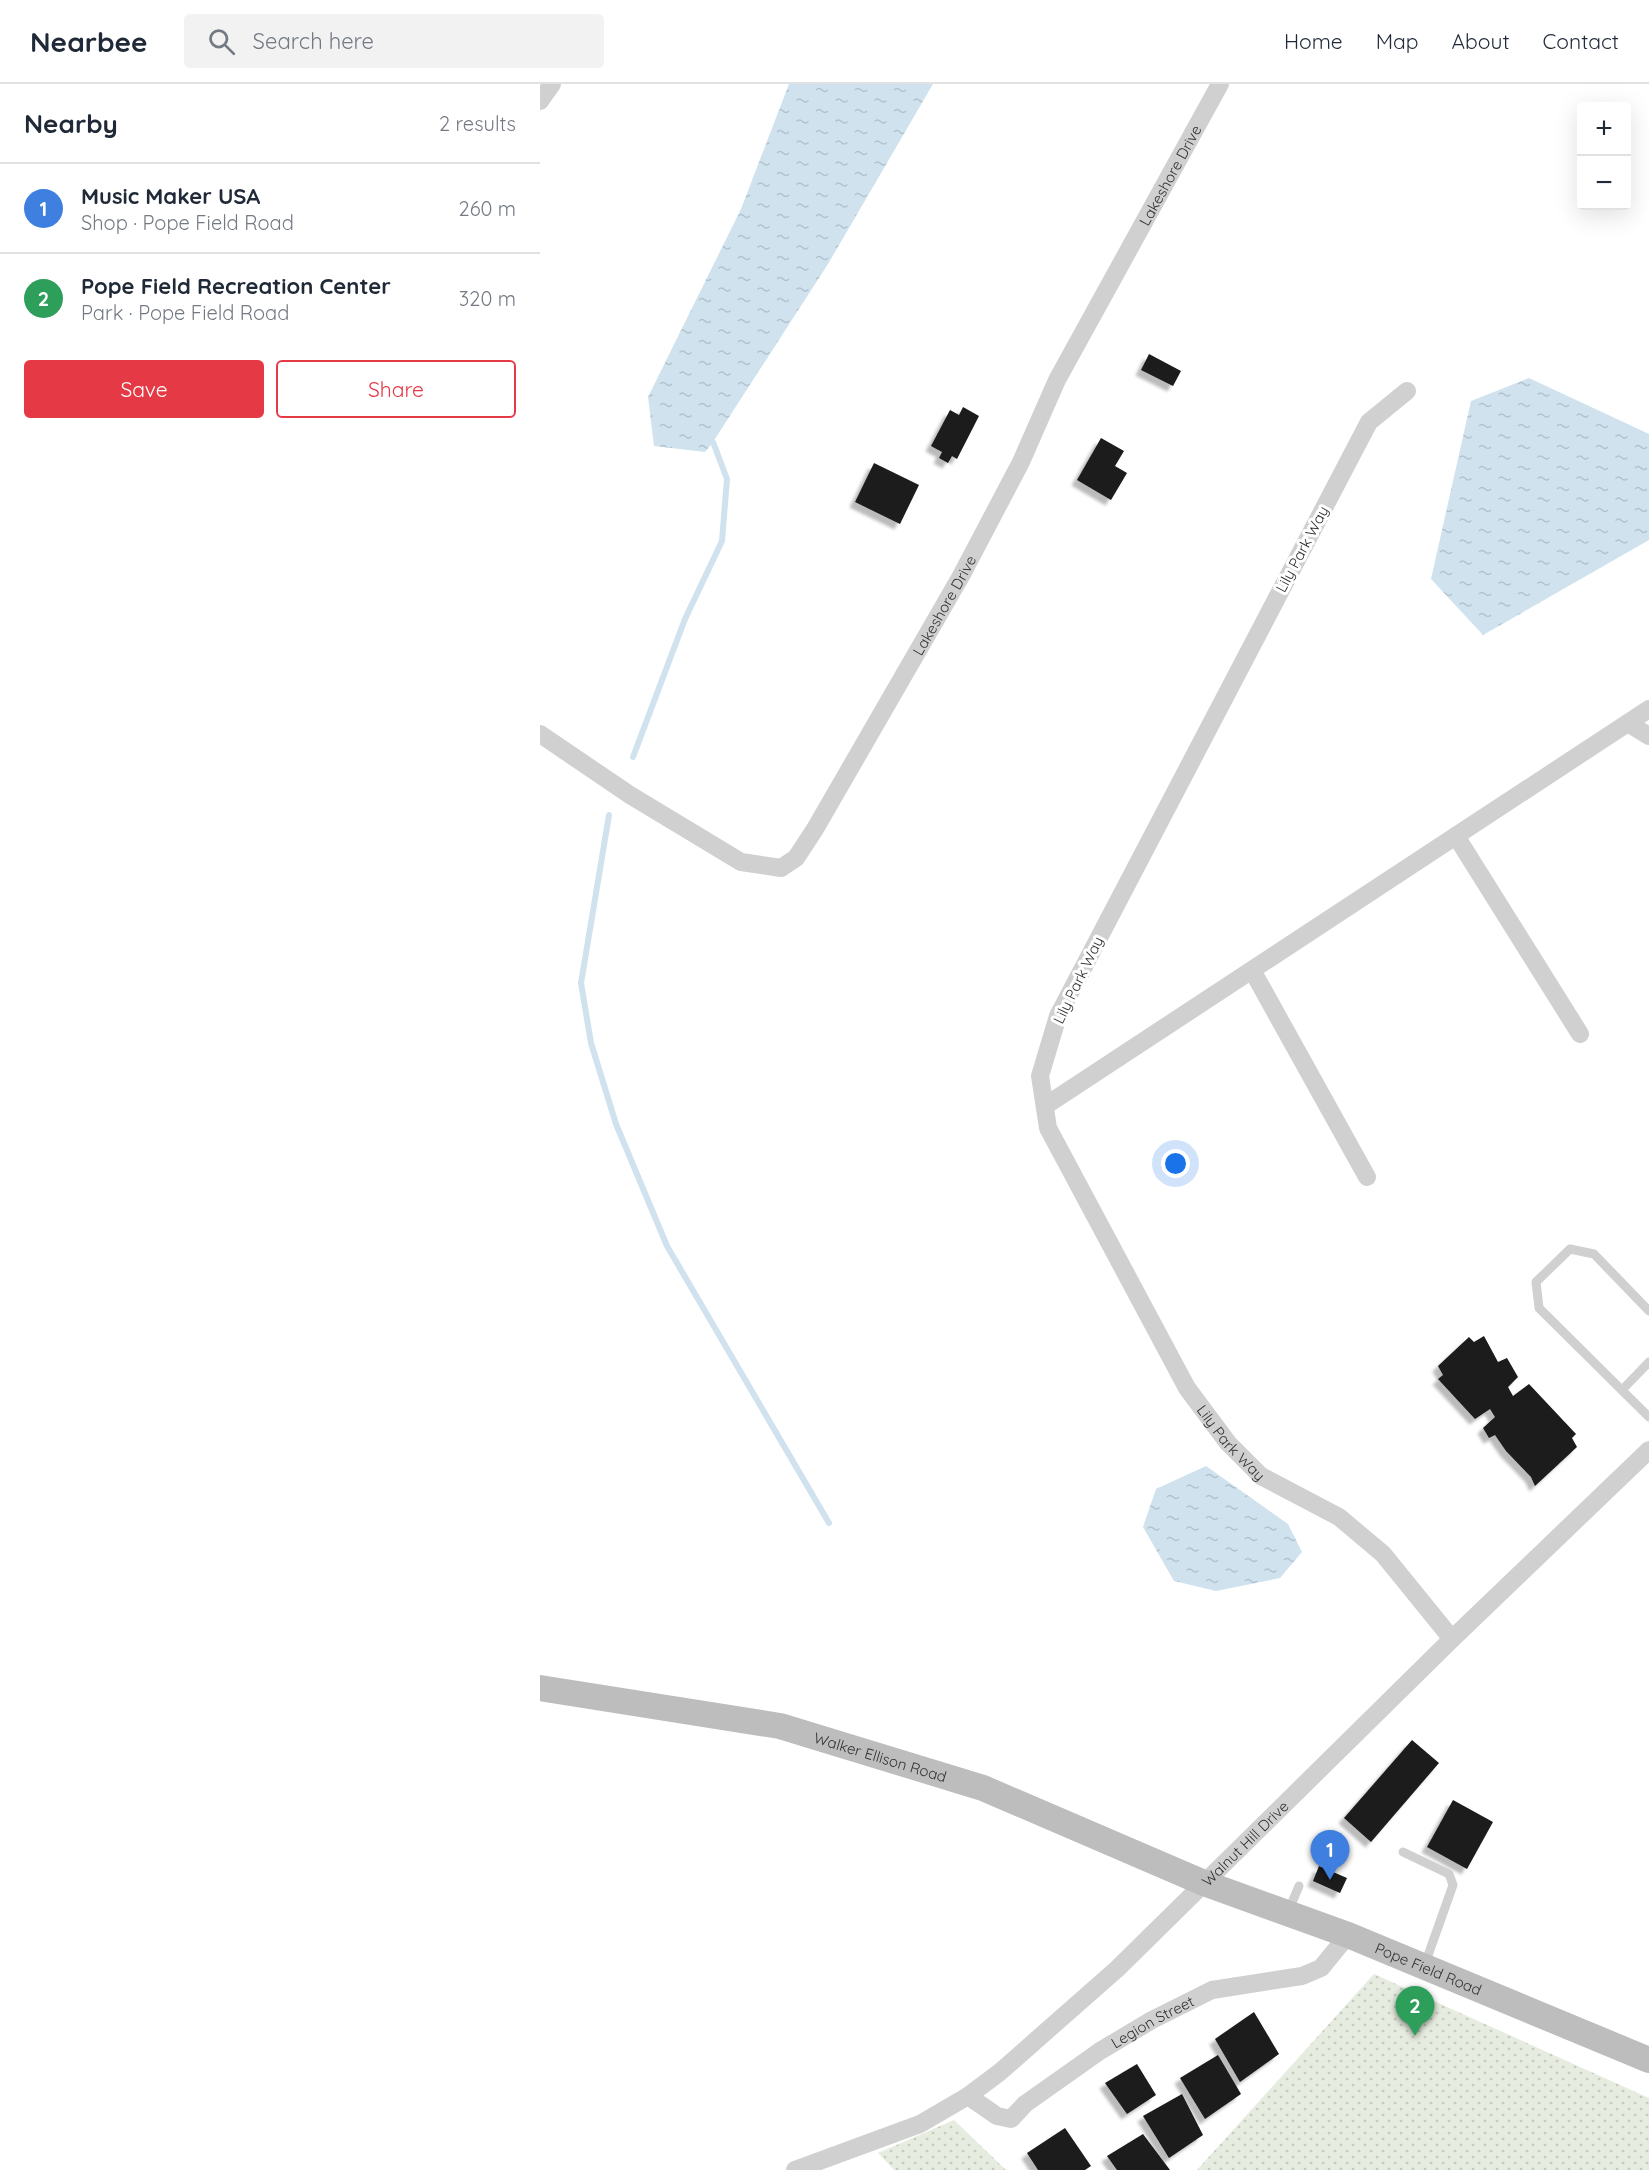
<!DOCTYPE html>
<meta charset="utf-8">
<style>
:root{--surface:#fff;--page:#f2f2f3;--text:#1f2937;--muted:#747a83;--line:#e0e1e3;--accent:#e63946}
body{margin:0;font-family:Quicksand,sans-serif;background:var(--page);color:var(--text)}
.controls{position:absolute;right:18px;top:18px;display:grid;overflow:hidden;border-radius:6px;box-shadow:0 6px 24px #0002}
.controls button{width:54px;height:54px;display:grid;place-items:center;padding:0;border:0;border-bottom:2px solid var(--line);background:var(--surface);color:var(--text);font:30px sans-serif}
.you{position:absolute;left:636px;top:1080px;width:21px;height:21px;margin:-15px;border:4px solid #fff;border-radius:50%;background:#1a73e8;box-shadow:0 0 0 9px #1a73e833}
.badge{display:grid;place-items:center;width:39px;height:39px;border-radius:50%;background:var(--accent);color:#fff;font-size:20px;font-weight:700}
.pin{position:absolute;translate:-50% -50px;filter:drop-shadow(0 2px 3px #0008)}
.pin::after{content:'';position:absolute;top:32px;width:21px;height:18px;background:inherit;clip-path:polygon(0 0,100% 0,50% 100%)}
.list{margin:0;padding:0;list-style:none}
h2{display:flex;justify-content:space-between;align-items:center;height:78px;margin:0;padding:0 24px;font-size:26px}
h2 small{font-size:20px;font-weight:400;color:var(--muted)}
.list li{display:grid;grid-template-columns:39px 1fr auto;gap:18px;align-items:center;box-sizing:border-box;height:90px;padding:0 24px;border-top:2px solid var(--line)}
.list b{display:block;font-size:22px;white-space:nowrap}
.list p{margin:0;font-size:20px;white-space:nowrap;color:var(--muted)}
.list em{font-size:20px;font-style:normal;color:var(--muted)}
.actions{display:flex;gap:12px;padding:18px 24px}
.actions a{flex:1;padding:14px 0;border:2px solid var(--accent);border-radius:6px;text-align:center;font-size:21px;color:var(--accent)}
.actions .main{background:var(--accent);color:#fff}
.icon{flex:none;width:33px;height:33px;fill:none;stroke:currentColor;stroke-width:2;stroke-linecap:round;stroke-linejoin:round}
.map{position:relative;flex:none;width:1109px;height:2086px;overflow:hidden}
header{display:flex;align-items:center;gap:36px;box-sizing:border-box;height:84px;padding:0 30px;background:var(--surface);border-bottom:2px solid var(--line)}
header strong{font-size:28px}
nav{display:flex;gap:33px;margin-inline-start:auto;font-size:21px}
.search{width:420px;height:54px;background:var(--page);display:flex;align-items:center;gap:15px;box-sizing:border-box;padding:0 21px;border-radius:6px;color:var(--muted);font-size:22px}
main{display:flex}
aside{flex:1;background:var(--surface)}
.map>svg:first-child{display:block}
.park{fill:url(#park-dots)}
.water{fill:url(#water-ripples)}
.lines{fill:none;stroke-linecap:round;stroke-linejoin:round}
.stream{stroke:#cfe2ee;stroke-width:6}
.building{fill:#1a1a1a;filter:url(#shadow)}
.lane{stroke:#d0d0d0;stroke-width:9}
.street{stroke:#d0d0d0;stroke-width:18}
.secondary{stroke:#bdbdbd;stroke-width:26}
.labels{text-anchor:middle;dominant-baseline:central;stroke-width:6;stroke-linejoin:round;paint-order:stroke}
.street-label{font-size:15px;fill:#333;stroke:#fff}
</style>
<header>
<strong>Nearbee</strong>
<div class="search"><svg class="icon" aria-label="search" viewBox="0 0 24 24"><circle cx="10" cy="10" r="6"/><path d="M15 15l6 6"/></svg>Search here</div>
<nav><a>Home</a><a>Map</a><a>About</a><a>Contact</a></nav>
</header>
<main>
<aside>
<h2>Nearby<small>2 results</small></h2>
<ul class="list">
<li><span class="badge" style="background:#3f7fe0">1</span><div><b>Music Maker USA</b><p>Shop · Pope Field Road</p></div><em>260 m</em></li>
<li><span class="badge" style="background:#2e9e5b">2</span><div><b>Pope Field Recreation Center</b><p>Park · Pope Field Road</p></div><em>320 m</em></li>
</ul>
<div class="actions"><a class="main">Save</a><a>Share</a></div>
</aside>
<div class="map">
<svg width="1109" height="2086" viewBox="0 0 1109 2086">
<defs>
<pattern id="park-dots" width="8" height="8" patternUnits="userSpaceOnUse" patternTransform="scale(1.5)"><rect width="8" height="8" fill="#e6ecdf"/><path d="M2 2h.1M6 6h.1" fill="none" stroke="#c6cbc0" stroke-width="1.8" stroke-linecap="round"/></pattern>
<pattern id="water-ripples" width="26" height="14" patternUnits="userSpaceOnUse" patternTransform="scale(1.5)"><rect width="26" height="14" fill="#cfe2ee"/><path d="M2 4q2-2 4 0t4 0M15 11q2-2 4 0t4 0" fill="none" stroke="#b2c2cd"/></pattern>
<filter id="shadow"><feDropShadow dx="-5.5" dy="5.5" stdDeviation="1.5" flood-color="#0004"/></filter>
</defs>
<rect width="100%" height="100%" fill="#fff"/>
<g class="park">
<path d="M834 1890 1109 2014V2086H657Z"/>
<path d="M414 2036 466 2086H354L338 2069Z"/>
</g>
<g class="water">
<path d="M249 0H393L288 180 173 358 165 368 114 362 108 313 201 125Z"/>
<path d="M989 294 1109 350V456L943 551 891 495 931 317Z"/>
<path d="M666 1382 748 1440 762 1468 740 1494 676 1507 634 1497 603 1443 616 1405Z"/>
</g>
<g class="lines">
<g class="stream">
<path d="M93 673 145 535 182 457 187 395 173 358"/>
<path d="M69 731 41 899 51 959 76 1040 127 1162 289 1439"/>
</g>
</g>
<g class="building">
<path d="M609 270 641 287 633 302 601 286Z"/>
<path d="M423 323 439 332 417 375 412 372 408 379 399 374 402 368 391 362 410 326 419 331Z"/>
<path d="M561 354 584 367 575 382 587 389 571 416 537 396Z"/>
<path d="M334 379 379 401 360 440 315 418Z"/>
<path d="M944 1252 958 1278 967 1274 978 1293 968 1303 973 1312 989 1300 1036 1350 1032 1354 1037 1363 995 1402 991 1393 966 1367 955 1351 949 1354 943 1344 955 1333 950 1325 935 1335 898 1295 903 1291 898 1282 929 1253 934 1258Z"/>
<path d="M872 1656 899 1679 831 1758 804 1734Z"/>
<path d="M913 1716 953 1738 927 1785 887 1763Z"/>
<path d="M779 1782 807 1794 800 1809 773 1797Z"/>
<path d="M714 1928 739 1970 700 1998 675 1955Z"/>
<path d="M678 1971 701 2010 665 2035 640 1994Z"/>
<path d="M597 1980 616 2011 587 2030 565 1999Z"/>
<path d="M642 2010 663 2051 629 2074 603 2032Z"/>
<path d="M525 2044 551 2082 545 2086H498L487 2069Z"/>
<path d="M603 2050 630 2086H577L567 2072Z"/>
</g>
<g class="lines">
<g class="lane">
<path d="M1109 1227 1054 1170 1030 1165 996 1198 999 1224 1109 1333"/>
<path d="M1082 1306 1109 1278"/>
<path d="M863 1768 909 1790 913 1801 885 1880"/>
<path d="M748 1828 759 1802"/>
</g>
<g class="street">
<path d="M0 17 12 0"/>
<path id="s1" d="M867 307 829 338 518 932 500 992 508 1044 647 1304 688 1359 721 1392 799 1433 843 1470 912 1555"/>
<path d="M1088 639 1109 652"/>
<path id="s2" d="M0 650 90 711 201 778 241 784 256 774 275 745 421 492 481 378 517 296 680 0"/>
<path d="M916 752 1040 950"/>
<path d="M712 886 827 1093"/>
<path d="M505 1022 1109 625"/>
<path id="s3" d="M428 2012 457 2032 471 2035 485 2020 560 1967 612 1936 672 1906 762 1892 781 1884 808 1851"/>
<path id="s4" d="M255 2086 380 2040 428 2012 460 1988 577 1885 912 1555 1109 1366"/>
</g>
<path class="secondary" id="s5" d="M0 1604 240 1642 443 1704 664 1799 808 1851 1109 1976"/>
</g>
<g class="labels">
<g class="street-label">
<text stroke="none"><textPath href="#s2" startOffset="1076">Lakeshore Drive</textPath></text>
<text transform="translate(762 465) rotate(-62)">Lily Park Way</text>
<text stroke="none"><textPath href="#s2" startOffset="590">Lakeshore Drive</textPath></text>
<text transform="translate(538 896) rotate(-64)">Lily Park Way</text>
<text stroke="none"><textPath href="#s1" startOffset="1200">Lily Park Way</textPath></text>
<text stroke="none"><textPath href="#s5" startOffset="348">Walker Ellison Road</textPath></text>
<text stroke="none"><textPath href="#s4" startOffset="564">Walnut Hill Drive</textPath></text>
<text stroke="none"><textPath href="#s5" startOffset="936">Pope Field Road</textPath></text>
<text stroke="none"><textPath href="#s3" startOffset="222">Legion Street</textPath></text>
</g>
</g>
</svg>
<div class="controls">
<button>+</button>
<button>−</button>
</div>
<div class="you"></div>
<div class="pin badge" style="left:790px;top:1796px;background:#3f7fe0">1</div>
<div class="pin badge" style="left:875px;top:1952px;background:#2e9e5b">2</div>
</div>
</main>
